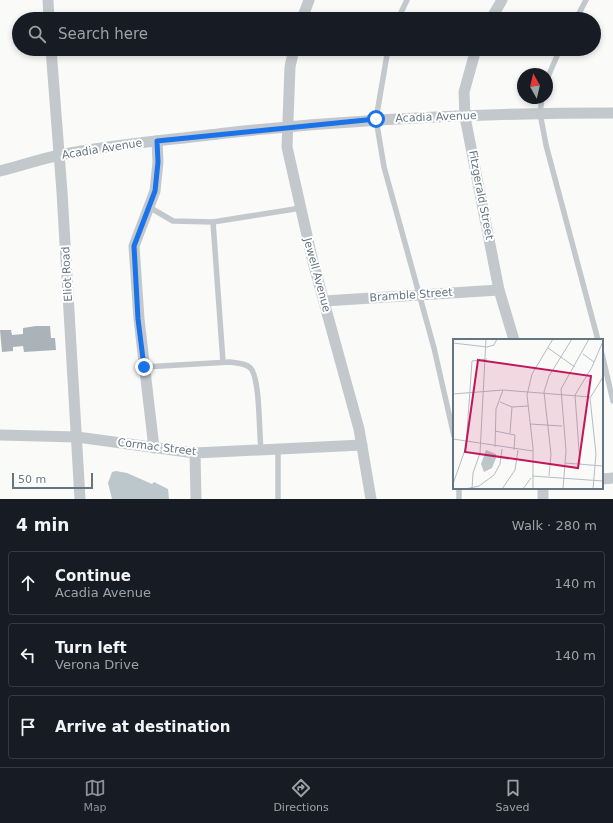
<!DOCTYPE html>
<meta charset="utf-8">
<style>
:root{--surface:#171b24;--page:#20242c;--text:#f1f3f6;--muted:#9ea1a6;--line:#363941;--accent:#8c9099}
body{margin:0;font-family:"DejaVu Sans",sans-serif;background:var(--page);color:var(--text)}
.compass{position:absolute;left:517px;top:68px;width:36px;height:36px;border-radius:50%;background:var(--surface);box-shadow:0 2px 6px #0003;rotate:352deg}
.scale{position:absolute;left:12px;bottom:10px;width:81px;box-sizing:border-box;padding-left:4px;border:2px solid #657683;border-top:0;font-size:11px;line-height:14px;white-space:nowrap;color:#657683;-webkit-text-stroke:3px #fff;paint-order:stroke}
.stop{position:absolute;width:12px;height:12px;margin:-9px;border:3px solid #1a73e8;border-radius:50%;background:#fff}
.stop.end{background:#1a73e8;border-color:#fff;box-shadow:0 1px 4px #0008}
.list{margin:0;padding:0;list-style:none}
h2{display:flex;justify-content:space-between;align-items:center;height:52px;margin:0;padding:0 16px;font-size:17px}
h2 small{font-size:13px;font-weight:400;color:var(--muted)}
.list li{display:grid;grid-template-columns:26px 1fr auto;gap:12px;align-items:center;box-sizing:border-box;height:64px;margin:0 8px 8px;padding:0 8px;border:1px solid var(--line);border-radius:4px}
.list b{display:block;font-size:15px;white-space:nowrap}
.list p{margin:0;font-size:13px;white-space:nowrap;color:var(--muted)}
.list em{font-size:13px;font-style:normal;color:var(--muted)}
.icon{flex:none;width:22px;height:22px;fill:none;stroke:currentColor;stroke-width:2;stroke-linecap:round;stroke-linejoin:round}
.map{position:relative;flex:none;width:613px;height:499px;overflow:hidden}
.search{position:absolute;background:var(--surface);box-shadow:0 2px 6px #0003;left:12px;right:12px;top:12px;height:44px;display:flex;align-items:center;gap:10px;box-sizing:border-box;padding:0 14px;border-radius:22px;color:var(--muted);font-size:15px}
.sheet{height:268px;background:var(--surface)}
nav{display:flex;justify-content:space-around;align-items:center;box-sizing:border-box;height:56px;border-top:1px solid var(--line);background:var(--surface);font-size:11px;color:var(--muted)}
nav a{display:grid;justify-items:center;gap:2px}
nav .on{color:var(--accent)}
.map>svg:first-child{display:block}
.water{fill:#bbc7cb}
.building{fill:#aab3b9}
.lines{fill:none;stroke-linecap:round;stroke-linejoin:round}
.service{stroke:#c3c8cc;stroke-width:5.5}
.minor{stroke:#c3c8cc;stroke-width:11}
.route{stroke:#1a73e8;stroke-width:5}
.labels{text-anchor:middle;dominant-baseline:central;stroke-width:4;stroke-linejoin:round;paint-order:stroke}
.street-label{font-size:11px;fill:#657683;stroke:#fff}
.inset-road{fill:none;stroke:#b5bdc2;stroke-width:1}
.view{fill:#c2185b;fill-opacity:0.15;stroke:#c2185b;stroke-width:2}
.inset-edge{fill:none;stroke:#657683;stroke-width:2}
</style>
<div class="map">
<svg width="613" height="499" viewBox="0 0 613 499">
<rect width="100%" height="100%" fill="#fafaf8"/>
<path class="water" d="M116 471 127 473 152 484 154 482 168 489 169 499H112L108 483 112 472Z"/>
<path class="building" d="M36 326H50L51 338H55L56 350 24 352 23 346 13 347V351L2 352 0 330H11L12 335 23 334V328Z"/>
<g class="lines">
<g class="service">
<path d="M398 19 407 0"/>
<path d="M576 19 586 0"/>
<path d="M388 49 376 119 384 167 434 348 454 436"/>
<path d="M547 79 560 49"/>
<path d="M542 98 540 113 546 145 598 340"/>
<path d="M149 207 173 221 213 222 301 208"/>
<path d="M213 222 223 362"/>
<path d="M602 354 613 401"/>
<path d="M144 367 230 362C237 363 248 363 252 370 260 384 259 432 261 450"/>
<path d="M459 488V499"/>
<path d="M278 499V449"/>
</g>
<g class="minor">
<path d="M48 0 49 19"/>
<path d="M302 19 309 0"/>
<path d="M491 19 502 0"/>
<path d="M51 49 62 192 80 499"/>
<path d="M294 49 290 67 287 147 313 262 359 429 371 499"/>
<path d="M476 49 464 92 465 117 499 290 514 340"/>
<path d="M0 171C20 166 40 159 60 155 115 144 171 140 226 133 355 119 484 113 613 113"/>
<path d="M324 301 499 290"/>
<path d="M0 435 77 437 195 453 362 445"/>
<path d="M154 448 139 319 134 246 155 191 158 162 157 141"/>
<path d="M195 453 196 499"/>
<path d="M602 479 613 478"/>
<path d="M543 488V499"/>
</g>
</g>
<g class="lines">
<path class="route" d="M144 367 138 319 134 246 155 191 158 162 157 141 376 119"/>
</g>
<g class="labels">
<g class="street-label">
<text transform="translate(436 117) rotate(-2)">Acadia Avenue</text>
<text transform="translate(102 149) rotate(-9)">Acadia Avenue</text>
<text transform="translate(481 195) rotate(79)">Fitzgerald Street</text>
<text transform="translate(67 274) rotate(-93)">Eliot Road</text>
<text transform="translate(317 275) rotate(75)">Jewell Avenue</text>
<text transform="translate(411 295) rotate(-4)">Bramble Street</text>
<text transform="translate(157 447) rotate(7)">Cormac Street</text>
</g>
</g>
<g transform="translate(453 339)">
<rect width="150" height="150" fill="#fafaf8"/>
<path d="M33 111 43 115V119L39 129 31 133 28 125Z" fill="#bbc7cb"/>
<path class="inset-road" d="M0 4 34 8 41 6 44 0M95 9 122 28M130 15 141 23M0 55 50 51 137 58M47 63 59 68 75 67M77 85 109 87M42 92 62 96 61 111M57 94 59 68M0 100 80 112M42 108 43 70 50 51M112 124 150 127M127 125 122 56 139 28 150 2M79 137 150 142M96 137 98 115 91 53 96 37 119 0M0 145 13 108 19 22 34 20M12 150 26 147 41 136 47 125 49 110M19 150 20 134 27 114 33 0M49 150 62 131 65 111M70 150 78 139M80 150V109L74 56 79 35 100 0M110 150 113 112 108 50 136 0M140 150 143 115 137 59 150 38"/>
<path class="view" d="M25 21 138 37 125 129 12 113Z"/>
<rect width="150" height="150" class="inset-edge"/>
</g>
</svg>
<svg class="compass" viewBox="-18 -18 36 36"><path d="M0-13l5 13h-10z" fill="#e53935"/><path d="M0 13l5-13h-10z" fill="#9ea1a6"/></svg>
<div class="scale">50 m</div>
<div class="stop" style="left:376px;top:119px"></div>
<div class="stop end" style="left:144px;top:367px"></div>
<div class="search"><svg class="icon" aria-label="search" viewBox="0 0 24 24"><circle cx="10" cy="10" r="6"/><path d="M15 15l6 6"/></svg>Search here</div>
</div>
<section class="sheet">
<h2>4 min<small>Walk · 280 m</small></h2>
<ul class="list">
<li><svg class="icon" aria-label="ahead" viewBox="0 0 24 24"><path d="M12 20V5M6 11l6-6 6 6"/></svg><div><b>Continue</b><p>Acadia Avenue</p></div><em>140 m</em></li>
<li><svg class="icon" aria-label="left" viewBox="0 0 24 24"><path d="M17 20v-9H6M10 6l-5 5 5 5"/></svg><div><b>Turn left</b><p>Verona Drive</p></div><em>140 m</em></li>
<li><svg class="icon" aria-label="arrive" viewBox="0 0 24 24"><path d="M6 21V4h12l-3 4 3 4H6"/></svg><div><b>Arrive at destination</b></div></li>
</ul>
</section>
<nav>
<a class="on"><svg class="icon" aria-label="map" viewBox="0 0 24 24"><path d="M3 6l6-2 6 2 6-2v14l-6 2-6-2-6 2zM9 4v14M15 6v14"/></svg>Map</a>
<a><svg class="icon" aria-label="directions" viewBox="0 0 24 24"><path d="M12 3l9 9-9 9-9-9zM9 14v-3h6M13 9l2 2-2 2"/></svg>Directions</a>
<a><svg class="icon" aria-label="saved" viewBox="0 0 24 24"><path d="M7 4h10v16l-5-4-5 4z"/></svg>Saved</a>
</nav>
